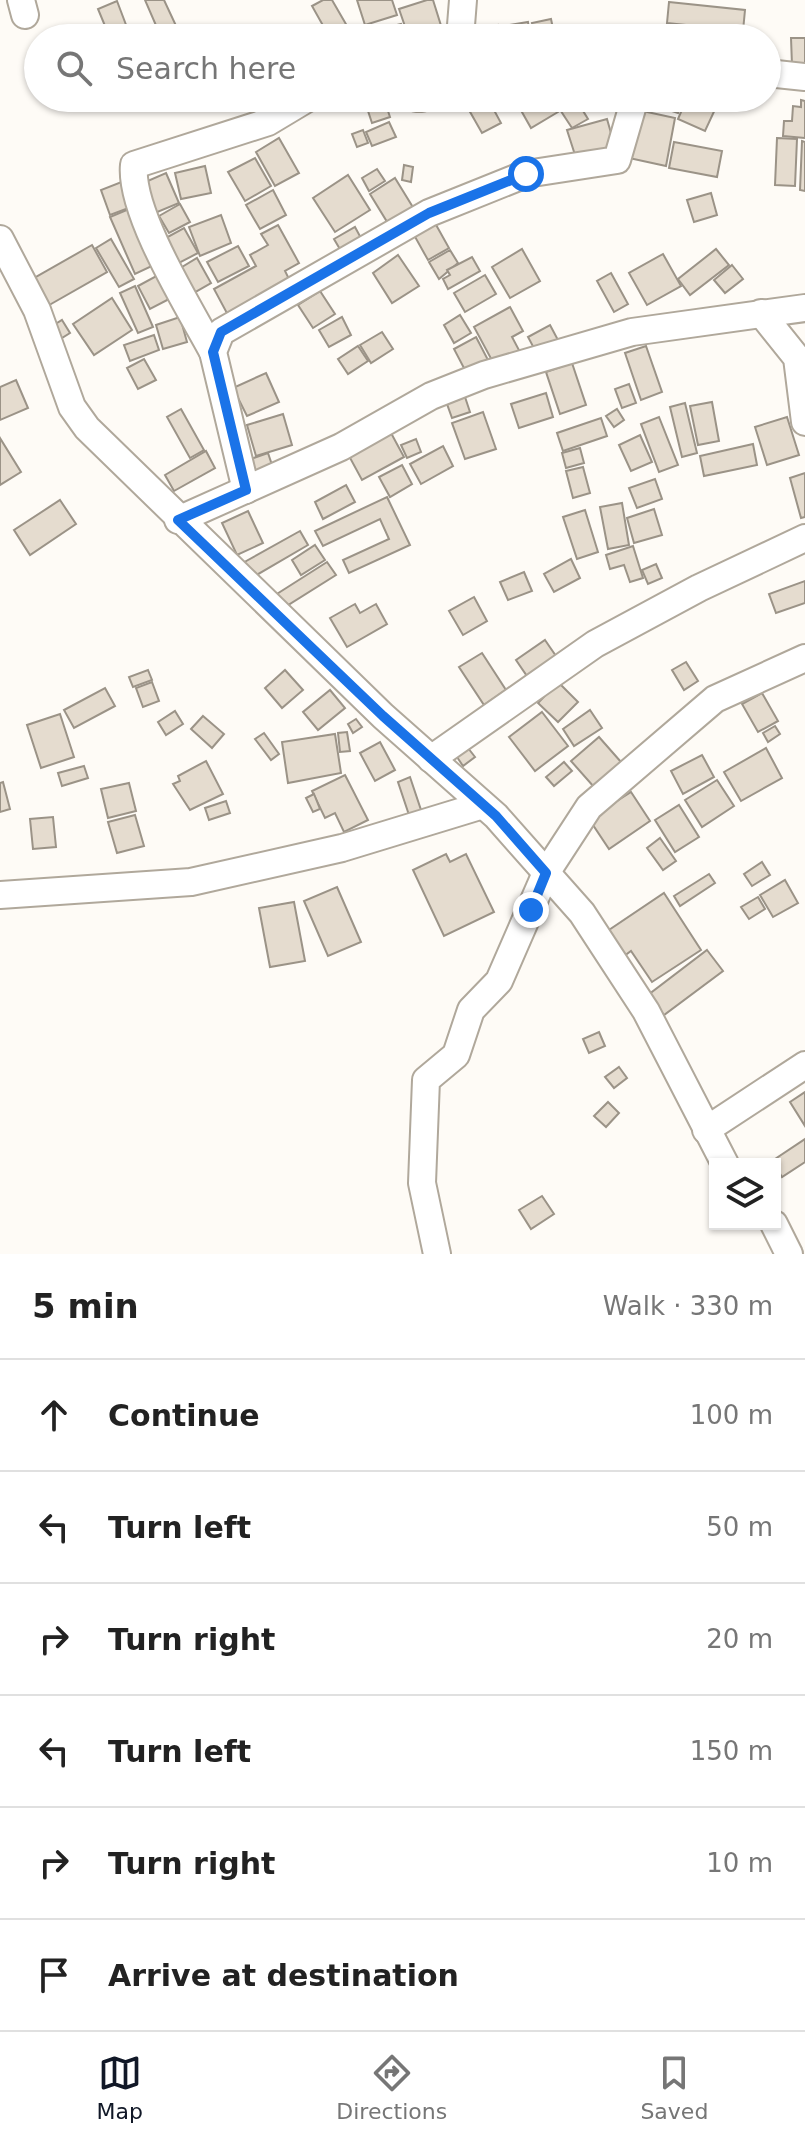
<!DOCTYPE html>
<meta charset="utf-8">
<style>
:root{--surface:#fff;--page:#f6f6f6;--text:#222;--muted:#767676;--line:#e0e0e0;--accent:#111827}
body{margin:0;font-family:"DejaVu Sans",sans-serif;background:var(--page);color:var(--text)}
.controls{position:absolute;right:24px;bottom:24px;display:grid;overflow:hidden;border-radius:0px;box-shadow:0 2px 6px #0004}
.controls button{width:72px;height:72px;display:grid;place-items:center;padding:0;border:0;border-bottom:2px solid var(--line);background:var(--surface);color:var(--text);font:40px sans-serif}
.stop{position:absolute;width:24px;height:24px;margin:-18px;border:6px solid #1a73e8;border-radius:50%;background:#fff}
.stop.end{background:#1a73e8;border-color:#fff;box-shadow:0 2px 8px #0008}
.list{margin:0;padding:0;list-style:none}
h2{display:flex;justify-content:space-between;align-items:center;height:104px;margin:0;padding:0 32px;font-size:34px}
h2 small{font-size:26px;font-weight:400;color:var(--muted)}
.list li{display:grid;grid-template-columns:52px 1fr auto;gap:24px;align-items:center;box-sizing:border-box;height:112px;padding:0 32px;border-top:2px solid var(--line)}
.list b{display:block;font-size:30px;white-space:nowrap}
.list em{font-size:26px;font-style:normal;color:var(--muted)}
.icon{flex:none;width:44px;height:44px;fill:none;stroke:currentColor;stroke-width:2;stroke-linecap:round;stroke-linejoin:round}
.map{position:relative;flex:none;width:805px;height:1254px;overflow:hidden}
.search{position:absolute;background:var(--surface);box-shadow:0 2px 6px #0004;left:24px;right:24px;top:24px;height:88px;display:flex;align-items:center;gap:20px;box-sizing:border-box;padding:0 28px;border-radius:44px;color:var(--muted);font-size:30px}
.sheet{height:776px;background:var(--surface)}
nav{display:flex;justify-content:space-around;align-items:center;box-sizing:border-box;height:112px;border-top:2px solid var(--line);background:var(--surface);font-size:22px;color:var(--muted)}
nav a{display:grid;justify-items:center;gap:4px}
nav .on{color:var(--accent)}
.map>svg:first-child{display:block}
.building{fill:#e5dccf;stroke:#9b9387;stroke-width:2}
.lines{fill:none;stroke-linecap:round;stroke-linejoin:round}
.street-casing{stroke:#b0a89b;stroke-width:30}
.street{stroke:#fff;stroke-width:26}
.route{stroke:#1a73e8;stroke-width:10}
</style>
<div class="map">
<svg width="805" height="1254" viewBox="0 0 805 1254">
<rect width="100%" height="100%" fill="#fefbf6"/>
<g class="building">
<path d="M145 0H164L178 30 161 37Z"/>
<path d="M323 0H332L354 38H330L312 6Z"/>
<path d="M357 0H392L397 15 365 25Z"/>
<path d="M427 0H433L443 32 409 38 399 9Z"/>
<path d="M117 1 131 38H110L98 9Z"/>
<path d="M669 2 745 10 743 31 667 23Z"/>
<path d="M551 19 555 38H535L532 23Z"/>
<path d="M528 22 530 38H506L504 26Z"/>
<path d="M401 24 405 38H375L373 31Z"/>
<path d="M498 25 501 38H477L475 29Z"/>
<path d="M651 28 672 29V38H650Z"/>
<path d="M719 33 744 34V38H719Z"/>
<path d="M791 38H805V66L792 65Z"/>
<path d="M213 98H233L235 101 220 109Z"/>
<path d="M514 98H550L558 112 531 128Z"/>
<path d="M562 98H575L588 119 572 128 555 102Z"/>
<path d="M649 98H683L678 113 647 103Z"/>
<path d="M687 98H707L718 103 705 131 678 119Z"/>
<path d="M488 99 501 123 482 133 469 110Z"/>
<path d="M801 100 805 101V138L783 136 784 121H792L793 106 801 107Z"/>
<path d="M385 102 390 117 372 123 367 108Z"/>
<path d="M638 110 675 118 666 166 629 158Z"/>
<path d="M607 119 615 147 576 158 567 130Z"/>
<path d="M389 122 396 137 372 146 366 132Z"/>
<path d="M363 130 368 143 357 147 352 134Z"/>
<path d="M279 138 299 173 275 186 256 152Z"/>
<path d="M777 138 797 139 795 186 775 185Z"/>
<path d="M802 141 805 142V191L800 190Z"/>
<path d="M674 142 722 151 717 177 669 168Z"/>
<path d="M255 158 271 186 245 201 228 172Z"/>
<path d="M404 165 413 167 411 182 402 180Z"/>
<path d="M205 166 211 193 181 199 175 173Z"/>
<path d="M377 169 385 181 369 191 362 178Z"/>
<path d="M166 173 179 203 155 213 143 183Z"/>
<path d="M348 175 370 210 335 232 313 198Z"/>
<path d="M395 178 414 209 389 225 370 194Z"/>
<path d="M124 181 134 206 110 215 101 190Z"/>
<path d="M273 190 286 215 260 229 246 205Z"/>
<path d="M711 193 717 215 694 222 687 200Z"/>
<path d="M180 204 190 222 169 233 159 216Z"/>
<path d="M129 209 154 265 135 274 110 217Z"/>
<path d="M221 215 231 243 200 256 189 227Z"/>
<path d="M435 223 449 248 428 260 414 235Z"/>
<path d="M278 225 299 263 285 271 291 283 229 317 214 289 256 266 250 255 268 245 261 234Z"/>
<path d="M355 227 362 240 341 251 334 239Z"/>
<path d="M184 228 198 253 177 264 164 239Z"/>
<path d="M111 239 134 279 119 287 96 248Z"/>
<path d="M92 245 107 272 44 308 29 281Z"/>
<path d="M238 246 249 266 218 282 207 262Z"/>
<path d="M522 249 540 281 510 298 492 267Z"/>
<path d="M716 249 729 265 690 295 678 279Z"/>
<path d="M450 250 458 263 439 279 429 262Z"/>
<path d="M663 254 681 286 647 305 629 273Z"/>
<path d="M398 255 419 286 392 303 373 273Z"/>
<path d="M472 257 480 271 448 289 443 279 450 275 447 270Z"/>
<path d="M197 258 211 283 190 295 177 270Z"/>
<path d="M732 265 743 279 725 293 714 280Z"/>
<path d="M611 273 628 304 614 312 597 281Z"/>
<path d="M160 274 173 297 150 309 138 286Z"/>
<path d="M485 275 496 294 465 312 454 293Z"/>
<path d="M135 286 153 327 138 333 120 293Z"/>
<path d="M320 291 335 314 313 328 298 305Z"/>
<path d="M112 298 132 330 94 355 73 324Z"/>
<path d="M510 307 523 331 512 337 520 352 495 366 474 327Z"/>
<path d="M460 315 471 333 454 343 444 325Z"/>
<path d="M180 317 187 342 163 349 156 325Z"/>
<path d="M342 317 351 335 329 347 319 330Z"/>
<path d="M62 320 70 333 57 341 49 328Z"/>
<path d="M550 325 558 340 536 352 528 337Z"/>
<path d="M382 332 393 349 371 363 360 345Z"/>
<path d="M154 335 159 350 130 361 124 345Z"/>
<path d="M476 337 488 360 466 372 454 349Z"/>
<path d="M358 346 368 361 348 374 338 359Z"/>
<path d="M646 346 662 392 641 400 625 353Z"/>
<path d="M144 359 156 380 138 389 127 368Z"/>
<path d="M572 363 586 405 560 414 546 372Z"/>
<path d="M266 373 279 402 247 416 233 388Z"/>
<path d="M16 380 28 408 0 420V387Z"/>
<path d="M629 384 636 403 622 408 615 389Z"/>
<path d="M546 393 553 417 519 428 511 404Z"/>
<path d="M465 397 470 412 452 418 447 404Z"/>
<path d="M712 402 719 441 698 445 690 406Z"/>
<path d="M685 403 697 453 682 457 670 407Z"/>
<path d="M181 409 204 450 190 458 167 417Z"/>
<path d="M617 409 624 420 614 427 606 416Z"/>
<path d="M483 412 496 449 465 459 452 423Z"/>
<path d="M283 414 292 445 256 456 247 425Z"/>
<path d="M659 417 678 465 659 472 641 424Z"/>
<path d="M787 417 799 455 767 465 755 427Z"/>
<path d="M601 418 607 436 563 451 557 433Z"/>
<path d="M391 433 404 457 362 480 349 456Z"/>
<path d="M640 435 652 462 631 471 619 445Z"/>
<path d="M0 438 21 472 0 485Z"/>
<path d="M416 439 421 452 407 458 401 445Z"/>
<path d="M753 444 757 465 704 476 700 456Z"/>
<path d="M443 446 453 466 421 484 410 464Z"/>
<path d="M580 448 584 463 566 468 562 453Z"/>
<path d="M206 451 215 468 174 491 165 475Z"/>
<path d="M268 453 273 468 247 477 242 462Z"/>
<path d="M402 465 412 484 390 497 379 477Z"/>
<path d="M583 467 590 493 573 498 566 471Z"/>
<path d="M805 473V517L801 518 790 478Z"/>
<path d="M655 479 662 499 637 508 629 488Z"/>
<path d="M346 485 355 502 323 519 315 502Z"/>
<path d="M387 497 410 545 349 573 343 560 389 539 380 519 323 546 315 531Z"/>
<path d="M60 500 76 524 30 555 14 530Z"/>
<path d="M622 503 629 545 608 549 600 507Z"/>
<path d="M654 509 662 535 634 543 627 518Z"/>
<path d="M585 510 598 552 577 559 563 517Z"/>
<path d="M248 511 263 543 237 555 222 523Z"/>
<path d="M300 531 308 545 248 580 239 565Z"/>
<path d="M315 545 325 560 301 575 292 560Z"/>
<path d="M633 546 643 578 630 582 624 565 610 569 606 555Z"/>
<path d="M571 559 580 578 554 592 544 574Z"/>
<path d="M327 562 336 575 277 612 269 599Z"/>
<path d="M656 564 662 578 648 584 642 570Z"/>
<path d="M524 572 532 591 508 600 500 582Z"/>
<path d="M805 581V603L776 613 769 594Z"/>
<path d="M474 597 487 621 463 635 449 611Z"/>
<path d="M355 604 360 613 376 604 387 624 347 647 330 618Z"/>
<path d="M545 640 558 659 529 679 516 660Z"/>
<path d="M482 653 506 690 484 705 459 667Z"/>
<path d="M686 662 698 681 684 690 672 670Z"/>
<path d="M148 670 152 680 133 687 129 677Z"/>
<path d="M285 670 303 690 282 708 265 688Z"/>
<path d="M152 682 159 701 143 707 136 688Z"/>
<path d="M558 682 578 702 558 722 538 703Z"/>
<path d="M105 688 115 706 74 728 64 710Z"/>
<path d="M330 690 345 708 318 730 303 712Z"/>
<path d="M762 693 778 721 758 732 742 704Z"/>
<path d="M590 710 602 728 574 746 563 729Z"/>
<path d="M175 711 183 724 166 735 158 722Z"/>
<path d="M542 712 568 746 535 771 509 737Z"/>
<path d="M60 714 74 757 41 768 27 725Z"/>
<path d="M203 716 224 734 212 748 191 729Z"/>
<path d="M356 719 362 727 353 733 348 724Z"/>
<path d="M775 726 780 734 768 742 763 733Z"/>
<path d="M347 732 350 751 340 752 338 733Z"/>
<path d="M264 733 279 754 271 760 255 739Z"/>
<path d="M335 734 341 773 288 783 282 742Z"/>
<path d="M599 737 621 762 594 787 571 761Z"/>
<path d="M380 742 395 770 375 781 360 753Z"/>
<path d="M468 748 475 757 463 766 457 757Z"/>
<path d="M766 748 782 778 741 801 724 772Z"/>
<path d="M702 755 714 777 683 794 671 771Z"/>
<path d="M206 761 223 794 190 810 173 784 180 781 178 776Z"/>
<path d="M564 762 572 771 554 786 546 777Z"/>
<path d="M84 766 88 778 62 786 58 773Z"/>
<path d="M345 775 368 820 344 832 335 813 325 818 312 791Z"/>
<path d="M410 777 421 810 409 815 398 782Z"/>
<path d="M717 780 734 806 702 827 685 800Z"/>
<path d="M3 782 10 809 0 812V783Z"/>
<path d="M129 783 136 811 108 818 101 789Z"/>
<path d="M631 792 650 821 609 849 589 819Z"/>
<path d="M314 794 320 809 313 812 306 798Z"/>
<path d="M226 801 230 813 209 820 205 808Z"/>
<path d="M679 805 699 837 675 852 655 820Z"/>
<path d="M135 815 144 846 117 853 108 822Z"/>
<path d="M53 817 56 847 33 849 30 819Z"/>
<path d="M660 838 676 861 663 870 647 848Z"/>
<path d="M446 854 450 862 466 854 494 912 444 936 413 870Z"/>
<path d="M762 862 770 875 752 886 744 874Z"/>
<path d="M709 874 715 883 680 906 674 896Z"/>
<path d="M785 880 798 903 773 917 760 895Z"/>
<path d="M337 887 361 942 328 956 304 901Z"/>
<path d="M664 893 701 950 652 982 631 951 620 959 603 934Z"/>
<path d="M758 897 765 909 749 919 741 907Z"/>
<path d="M294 902 305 961 270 967 259 908Z"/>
<path d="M707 950 723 971 664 1015 648 995Z"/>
<path d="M599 1032 605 1046 589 1053 583 1039Z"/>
<path d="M619 1067 627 1078 614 1088 605 1077Z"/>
<path d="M805 1092V1126L790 1102Z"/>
<path d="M608 1102 619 1113 606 1127 594 1116Z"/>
<path d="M805 1139V1162L782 1177 772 1161Z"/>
<path d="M542 1196 554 1214 531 1229 519 1210Z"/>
</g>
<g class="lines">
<g class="street-casing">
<g id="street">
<path d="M21 0 25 15"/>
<path d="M460 38 463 0"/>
<path d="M767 73 805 77"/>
<path d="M416 98H422"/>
<path d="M0 239 37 310 72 407 87 428 383 716 496 816 582 913 646 1011 725 1164"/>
<path d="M761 313 797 358 805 422"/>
<path d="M213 352C190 309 129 212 134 165L268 122 308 98"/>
<path d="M246 490 213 352 221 332 429 213 526 174 617 160 635 98"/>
<path d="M178 520 341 447 431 396 484 375 632 332 805 308"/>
<path d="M431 759 595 644 699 588 805 538"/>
<path d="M0 895 191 882 342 848 483 805"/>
<path d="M706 1130 805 1065"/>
<path d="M774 1224 789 1254"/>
<path d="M437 1254 422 1183 426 1080 456 1055 471 1010 499 981 546 873 589 807 715 699 805 658"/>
</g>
</g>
<use href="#street" class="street"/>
</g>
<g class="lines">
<path class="route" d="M526 174 429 213 221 332 213 352 246 490 178 520 383 716 496 816 546 873 531 910"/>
</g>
</svg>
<div class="controls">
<button><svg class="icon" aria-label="layers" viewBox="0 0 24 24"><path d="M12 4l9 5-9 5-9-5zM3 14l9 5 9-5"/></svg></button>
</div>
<div class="stop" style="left:526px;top:174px"></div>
<div class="stop end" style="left:531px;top:910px"></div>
<div class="search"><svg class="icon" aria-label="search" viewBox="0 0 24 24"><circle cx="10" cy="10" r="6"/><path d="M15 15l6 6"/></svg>Search here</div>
</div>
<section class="sheet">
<h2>5 min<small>Walk · 330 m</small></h2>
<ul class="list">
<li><svg class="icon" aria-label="ahead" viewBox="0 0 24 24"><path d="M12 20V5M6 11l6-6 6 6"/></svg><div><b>Continue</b></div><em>100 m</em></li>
<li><svg class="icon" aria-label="left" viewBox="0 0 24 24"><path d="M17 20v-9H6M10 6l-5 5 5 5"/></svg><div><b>Turn left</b></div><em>50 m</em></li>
<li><svg class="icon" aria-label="right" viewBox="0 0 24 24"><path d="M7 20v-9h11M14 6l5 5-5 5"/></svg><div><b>Turn right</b></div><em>20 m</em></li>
<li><svg class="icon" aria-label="left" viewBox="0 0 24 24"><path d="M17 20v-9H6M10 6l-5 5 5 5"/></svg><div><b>Turn left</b></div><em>150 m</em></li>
<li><svg class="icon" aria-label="right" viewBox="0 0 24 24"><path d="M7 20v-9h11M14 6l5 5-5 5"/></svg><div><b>Turn right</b></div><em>10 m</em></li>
<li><svg class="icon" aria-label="arrive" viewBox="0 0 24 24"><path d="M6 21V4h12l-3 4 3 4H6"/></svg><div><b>Arrive at destination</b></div></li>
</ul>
</section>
<nav>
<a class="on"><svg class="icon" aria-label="map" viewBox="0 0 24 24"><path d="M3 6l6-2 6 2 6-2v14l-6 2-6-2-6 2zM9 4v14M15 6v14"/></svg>Map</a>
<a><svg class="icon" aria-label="directions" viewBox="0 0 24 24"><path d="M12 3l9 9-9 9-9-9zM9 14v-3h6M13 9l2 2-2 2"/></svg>Directions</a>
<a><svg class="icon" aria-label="saved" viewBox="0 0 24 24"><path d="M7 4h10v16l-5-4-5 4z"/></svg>Saved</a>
</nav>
